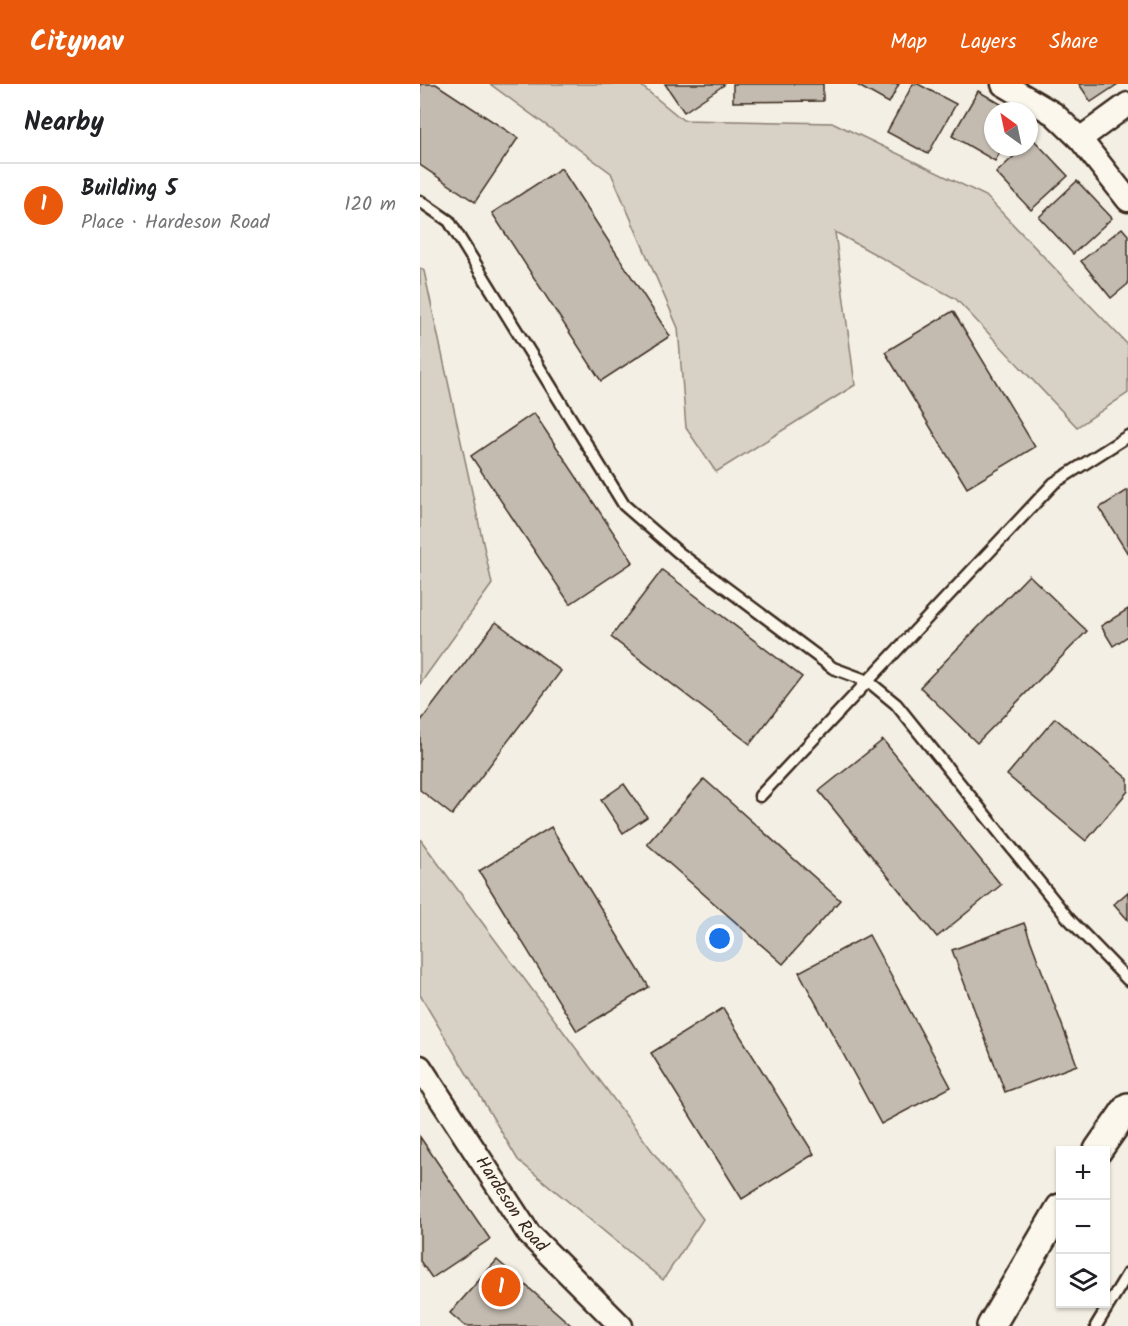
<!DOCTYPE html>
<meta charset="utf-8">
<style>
:root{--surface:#fff;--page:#f6f6f6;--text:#202124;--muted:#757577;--line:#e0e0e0;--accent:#ea580c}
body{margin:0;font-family:Kalam,sans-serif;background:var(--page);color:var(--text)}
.controls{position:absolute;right:18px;bottom:18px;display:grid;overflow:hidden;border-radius:0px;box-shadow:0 2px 4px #0004}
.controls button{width:54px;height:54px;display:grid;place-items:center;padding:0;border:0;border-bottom:2px solid var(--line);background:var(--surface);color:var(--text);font:30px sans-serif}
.compass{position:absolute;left:564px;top:18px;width:54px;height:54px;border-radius:50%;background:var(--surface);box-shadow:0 2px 4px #0004;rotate:327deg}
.you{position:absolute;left:300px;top:855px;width:21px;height:21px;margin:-15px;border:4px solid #fff;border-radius:50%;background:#1a73e8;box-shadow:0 0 0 9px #1a73e833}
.badge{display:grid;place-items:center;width:39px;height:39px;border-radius:50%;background:var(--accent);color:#fff;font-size:20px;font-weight:700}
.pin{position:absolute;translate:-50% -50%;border:3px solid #fff;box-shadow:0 2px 6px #0006}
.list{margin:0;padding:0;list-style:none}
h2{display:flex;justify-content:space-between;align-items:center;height:78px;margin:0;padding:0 24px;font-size:26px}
h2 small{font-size:20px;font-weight:400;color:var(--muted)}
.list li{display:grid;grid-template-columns:39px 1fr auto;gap:18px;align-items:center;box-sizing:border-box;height:84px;padding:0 24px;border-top:2px solid var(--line)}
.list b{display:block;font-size:22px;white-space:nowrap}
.list p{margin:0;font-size:20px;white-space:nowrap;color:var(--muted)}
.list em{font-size:20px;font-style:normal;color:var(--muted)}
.icon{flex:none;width:33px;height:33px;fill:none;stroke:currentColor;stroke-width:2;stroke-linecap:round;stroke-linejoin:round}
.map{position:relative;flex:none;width:708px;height:1242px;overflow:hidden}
header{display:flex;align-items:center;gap:36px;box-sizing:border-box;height:84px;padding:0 30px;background:var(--accent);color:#fff}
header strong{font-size:28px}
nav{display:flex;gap:33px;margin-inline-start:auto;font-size:21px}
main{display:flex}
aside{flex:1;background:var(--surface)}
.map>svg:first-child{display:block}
.green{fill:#d8d1c6;stroke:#8a7e72;stroke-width:1.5}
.building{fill:#c3bbb0;stroke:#3b2a1e;stroke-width:1.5}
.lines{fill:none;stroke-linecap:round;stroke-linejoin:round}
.service-casing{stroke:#3b2a1e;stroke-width:15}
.minor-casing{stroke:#3b2a1e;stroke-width:27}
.tertiary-casing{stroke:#3b2a1e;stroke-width:32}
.service{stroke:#fbf7ec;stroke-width:10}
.minor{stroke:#fbf7ec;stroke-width:22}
.tertiary{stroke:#fbf7ec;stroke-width:27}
.labels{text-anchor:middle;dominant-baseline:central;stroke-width:4.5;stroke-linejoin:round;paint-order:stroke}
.street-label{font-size:18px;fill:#3b2a1e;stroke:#fbf7ec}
</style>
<header>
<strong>Citynav</strong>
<nav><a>Map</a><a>Layers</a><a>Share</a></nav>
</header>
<main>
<aside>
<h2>Nearby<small></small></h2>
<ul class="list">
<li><span class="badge">1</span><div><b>Building 5</b><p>Place · Hardeson Road</p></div><em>120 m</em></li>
</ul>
</aside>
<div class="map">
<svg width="708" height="1242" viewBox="0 0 708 1242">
<rect width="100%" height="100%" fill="#f3efe4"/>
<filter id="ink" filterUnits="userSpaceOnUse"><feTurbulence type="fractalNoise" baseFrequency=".0167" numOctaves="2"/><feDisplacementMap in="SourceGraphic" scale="12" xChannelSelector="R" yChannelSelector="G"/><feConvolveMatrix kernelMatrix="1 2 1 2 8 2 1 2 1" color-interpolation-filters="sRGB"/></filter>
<g filter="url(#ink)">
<g class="green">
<path d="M70 0H219L263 36 414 39 566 112 708 261V309L657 343 536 215 415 148 435 301 296 388 266 344 258 244 191 89Z"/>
<path d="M0 184 4 187 72 500 0 600Z"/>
<path d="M0 755 283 1135 243 1196 98 1076 0 911Z"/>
</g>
<g class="building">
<path d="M0 0H16L98 54 55 118 0 81Z"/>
<path d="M245 0H303L304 1 264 28Z"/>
<path d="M313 0H403V17L313 18Z"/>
<path d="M435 0H479L469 19Z"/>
<path d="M493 0H498L536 20 508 70 467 48Z"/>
<path d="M659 0H698L671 18Z"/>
<path d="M558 7 593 27H573V63H583L575 77 532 52Z"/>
<path d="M613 55 648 92 611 126 576 89 604 63H609Z"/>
<path d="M141 84 250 252 181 297 72 129Z"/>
<path d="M657 97 692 134 653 170 619 133Z"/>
<path d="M702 144 708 151V200L691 214 661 177Z"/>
<path d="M533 227 615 363 547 404 465 268Z"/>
<path d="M114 329 213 478 150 520 51 372Z"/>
<path d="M708 406V470L679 424Z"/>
<path d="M242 486 382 593 330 660 191 553Z"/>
<path d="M609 491 667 547 557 659 500 603Z"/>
<path d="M708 525V552L693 562 681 542Z"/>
<path d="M76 538 141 587 32 731 0 706V638Z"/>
<path d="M635 634 708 695V707L666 757 587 691Z"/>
<path d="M463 656 581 801 517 853 399 707Z"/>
<path d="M284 695 420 816 363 880 227 760Z"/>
<path d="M204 700 227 733 203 749 181 716Z"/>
<path d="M131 743 229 903 157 947 59 787Z"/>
<path d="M708 808V836L694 820Z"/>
<path d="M604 839 657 981 585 1008 532 866Z"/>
<path d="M449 851 531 1003 461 1040 379 888Z"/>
<path d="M303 924 394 1070 322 1115 231 969Z"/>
<path d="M0 1053 70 1155 12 1194 0 1177Z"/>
<path d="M77 1176 152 1242H45L30 1229Z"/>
</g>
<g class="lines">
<g class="service-casing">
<g id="service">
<path d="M0 117 29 137 204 421 258 468 413 584 448 597 476 620 648 834 708 896"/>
<path d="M340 712 634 399 708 352"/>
<path d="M676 1242 708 1189"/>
</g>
</g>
<g class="minor-casing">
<g id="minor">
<path d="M583 0 634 30 660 55 708 116"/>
<path d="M660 55 708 20"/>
<path id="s1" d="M0 983 109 1150 201 1242"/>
</g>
</g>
<g class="tertiary-casing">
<g id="tertiary">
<path d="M678 1066 708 1023"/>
<path d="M571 1242 640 1124"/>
</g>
</g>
<use href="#service" class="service"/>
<use href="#minor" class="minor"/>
<use href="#tertiary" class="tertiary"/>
</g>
</g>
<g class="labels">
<g class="street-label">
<text stroke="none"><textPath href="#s1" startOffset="165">Hardeson Road</textPath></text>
</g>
</g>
</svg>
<div class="controls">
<button>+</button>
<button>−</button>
<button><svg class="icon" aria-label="layers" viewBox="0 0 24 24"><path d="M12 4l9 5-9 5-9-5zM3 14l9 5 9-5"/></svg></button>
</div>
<svg class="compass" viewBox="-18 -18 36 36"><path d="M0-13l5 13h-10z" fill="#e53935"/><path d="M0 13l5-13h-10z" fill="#757577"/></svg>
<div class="you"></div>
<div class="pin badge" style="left:81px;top:1203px">1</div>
</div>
</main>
